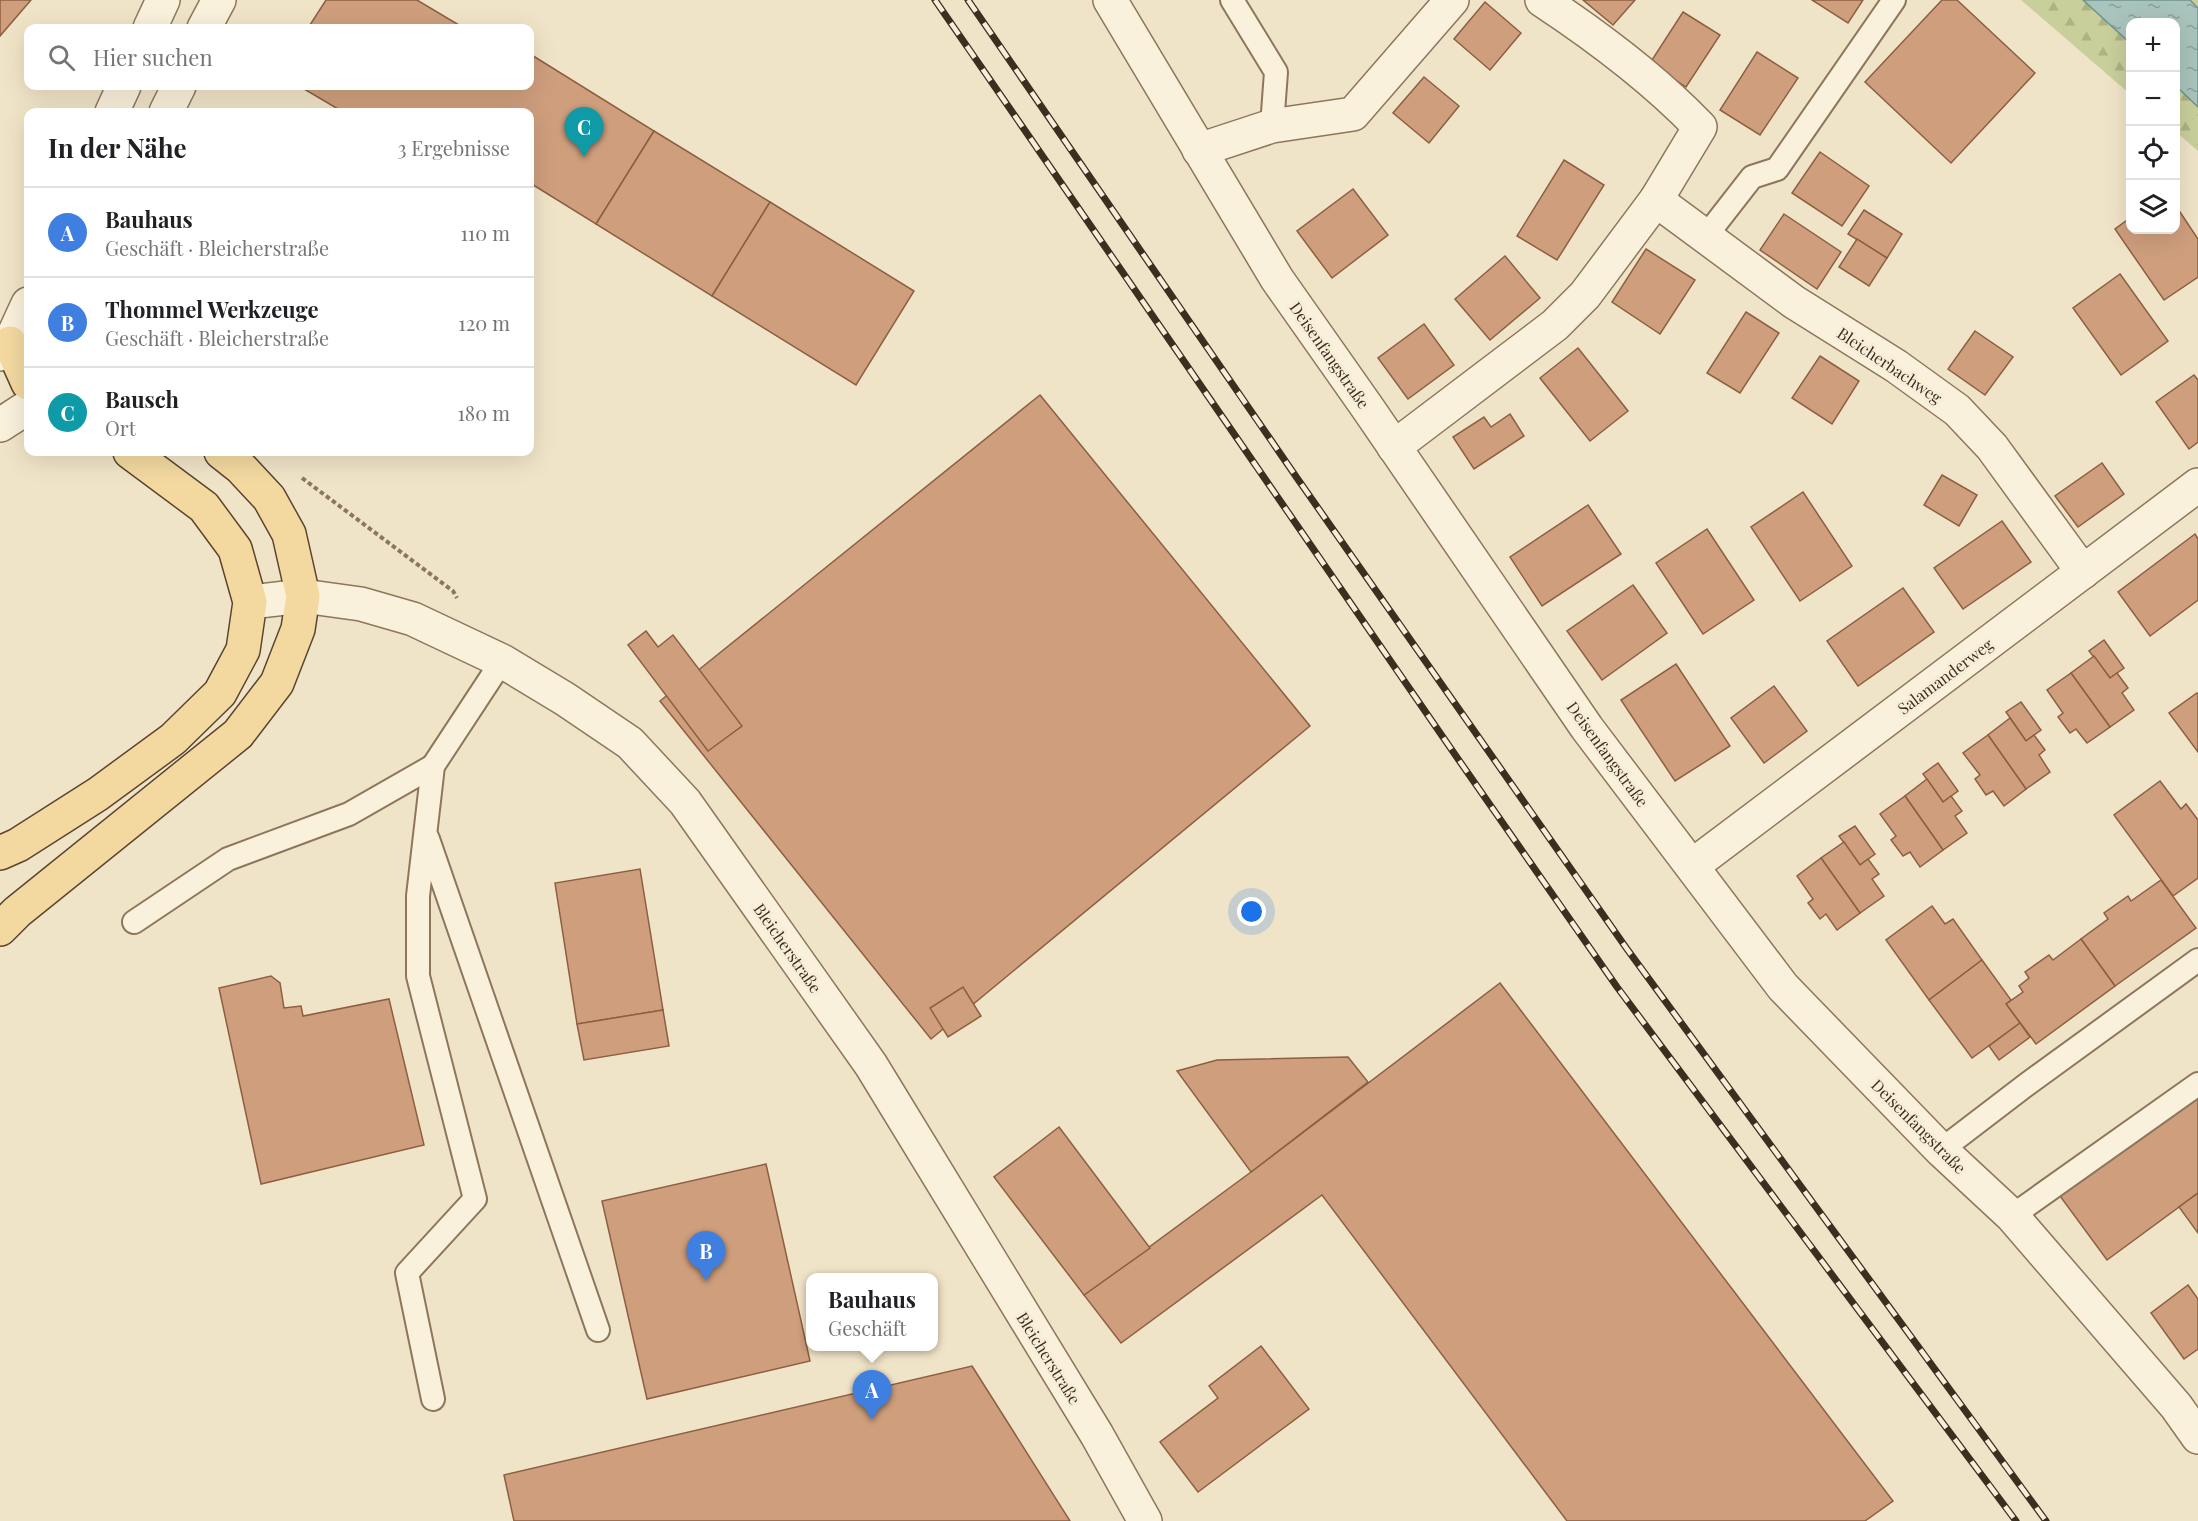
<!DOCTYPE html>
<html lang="de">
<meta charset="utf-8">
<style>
:root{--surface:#fff;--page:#f2f2f2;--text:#202124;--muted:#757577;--line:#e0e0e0;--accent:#9e2a2b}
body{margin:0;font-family:"Playfair Display",serif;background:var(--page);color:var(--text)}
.controls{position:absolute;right:18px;top:18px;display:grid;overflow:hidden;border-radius:12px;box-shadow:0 6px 24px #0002}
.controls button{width:54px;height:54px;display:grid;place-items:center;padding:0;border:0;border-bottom:2px solid var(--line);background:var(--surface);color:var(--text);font:30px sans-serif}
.you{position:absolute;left:1252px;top:912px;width:21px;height:21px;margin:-15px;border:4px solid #fff;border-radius:50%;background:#1a73e8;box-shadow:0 0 0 9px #1a73e833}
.badge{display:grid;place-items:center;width:39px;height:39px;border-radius:50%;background:var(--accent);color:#fff;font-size:20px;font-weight:700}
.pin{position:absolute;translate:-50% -50px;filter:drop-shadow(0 2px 3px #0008)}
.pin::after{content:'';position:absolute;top:32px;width:21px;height:18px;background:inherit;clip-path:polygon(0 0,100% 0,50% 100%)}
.popup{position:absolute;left:806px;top:1273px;width:132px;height:78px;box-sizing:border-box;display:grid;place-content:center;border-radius:12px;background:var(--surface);filter:drop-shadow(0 2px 4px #0005);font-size:20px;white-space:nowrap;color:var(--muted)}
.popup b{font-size:22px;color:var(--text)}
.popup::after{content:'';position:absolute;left:50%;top:100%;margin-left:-12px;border:12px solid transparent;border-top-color:var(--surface)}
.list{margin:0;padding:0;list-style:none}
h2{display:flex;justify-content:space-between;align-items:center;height:78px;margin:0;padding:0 24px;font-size:26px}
h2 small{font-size:20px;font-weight:400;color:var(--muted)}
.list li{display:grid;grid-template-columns:39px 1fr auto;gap:18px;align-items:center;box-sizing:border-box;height:90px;padding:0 24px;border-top:2px solid var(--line)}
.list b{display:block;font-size:22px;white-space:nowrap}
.list p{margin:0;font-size:20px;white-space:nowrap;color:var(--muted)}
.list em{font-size:20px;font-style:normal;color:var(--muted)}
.icon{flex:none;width:33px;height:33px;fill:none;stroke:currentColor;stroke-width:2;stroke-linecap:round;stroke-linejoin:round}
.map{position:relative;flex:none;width:2198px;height:1521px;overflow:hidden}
.search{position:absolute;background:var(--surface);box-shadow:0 6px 24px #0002;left:24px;top:24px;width:510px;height:66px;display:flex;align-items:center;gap:15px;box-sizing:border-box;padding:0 21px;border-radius:12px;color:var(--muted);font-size:22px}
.panel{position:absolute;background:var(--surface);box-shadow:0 6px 24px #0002;left:24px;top:108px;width:510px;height:348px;border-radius:12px}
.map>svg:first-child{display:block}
.forest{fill:url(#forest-firs)}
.water{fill:url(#water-ripples);stroke:#6f938a;stroke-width:1.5}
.building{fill:#cf9f7d;stroke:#8d5f41;stroke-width:1.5}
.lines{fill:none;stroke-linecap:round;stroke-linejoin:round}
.lane-casing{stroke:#8d765c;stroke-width:26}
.street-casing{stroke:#8d765c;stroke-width:36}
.primary-casing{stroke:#5b4430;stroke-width:36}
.path{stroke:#8d765c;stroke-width:4;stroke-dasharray:4.5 3;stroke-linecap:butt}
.lane{stroke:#faf1dc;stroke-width:22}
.street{stroke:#faf1dc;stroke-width:33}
.primary{stroke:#f3d9a0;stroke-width:33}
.rail-casing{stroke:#3d2e20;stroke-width:7}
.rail{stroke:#f7eed8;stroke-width:4.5;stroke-dasharray:14;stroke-linecap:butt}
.labels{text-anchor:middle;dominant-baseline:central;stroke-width:6;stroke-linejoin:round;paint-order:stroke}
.street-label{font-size:16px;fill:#3d2e20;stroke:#f7eed8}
</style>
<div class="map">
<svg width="2198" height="1521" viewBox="0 0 2198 1521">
<defs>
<pattern id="forest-firs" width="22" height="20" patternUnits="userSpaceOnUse" patternTransform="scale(1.5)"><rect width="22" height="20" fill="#c9cf9b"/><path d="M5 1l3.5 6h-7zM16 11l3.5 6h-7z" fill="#aeb285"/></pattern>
<pattern id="water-ripples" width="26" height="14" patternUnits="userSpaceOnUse" patternTransform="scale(1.5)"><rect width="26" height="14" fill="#a9c4bc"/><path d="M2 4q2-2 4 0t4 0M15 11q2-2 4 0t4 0" fill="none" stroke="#8ba098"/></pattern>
</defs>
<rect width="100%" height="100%" fill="#f0e4c8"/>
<path class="forest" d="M2021 0H2198V151L2176 132V22H2130V94Z"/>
<path class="water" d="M2083 0H2190L2198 8V107L2176 86V22H2130V43Z"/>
<g class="building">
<path d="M0 0H31L0 36Z"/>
<path d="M326 0H417L464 28H308Z"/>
<path d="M1583 0H1635L1613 25Z"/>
<path d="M1812 0H1863L1848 23Z"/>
<path d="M1942 0H1957L2035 73 1951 163 1865 82Z"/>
<path d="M1485 2 1521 33 1490 70 1454 39Z"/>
<path d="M1683 12 1720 35 1686 87 1650 63Z"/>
<path d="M1757 52 1798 78 1760 135 1720 110Z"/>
<path d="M530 54 654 131 596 224 530 183V112H343L299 86H530Z"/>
<path d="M1424 77 1459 106 1429 143 1393 113Z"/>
<path d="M654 131 770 202 712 296 596 224Z"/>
<path d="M1820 152 1869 186 1842 226 1792 193Z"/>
<path d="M1564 160 1604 185 1557 260 1517 236Z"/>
<path d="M1353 189 1388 235 1332 278 1297 231Z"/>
<path d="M770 202 914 291 856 385 712 296Z"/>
<path d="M2176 206 2198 239V277L2164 300 2115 229 2130 218V230H2176Z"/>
<path d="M1864 210 1902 234 1887 258 1848 234Z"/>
<path d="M1784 214 1841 252 1817 289 1760 250Z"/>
<path d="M1857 239 1887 258 1869 286 1839 267Z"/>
<path d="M1646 249 1695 280 1660 334 1612 302Z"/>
<path d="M1505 256 1540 298 1490 340 1455 299Z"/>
<path d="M2120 274 2168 341 2121 375 2073 308Z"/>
<path d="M1746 312 1779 333 1740 393 1707 373Z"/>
<path d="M1424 324 1454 365 1408 399 1378 358Z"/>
<path d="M1975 331 2013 357 1985 395 1948 369Z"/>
<path d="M1578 348 1628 411 1590 441 1540 378Z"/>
<path d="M1820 356 1859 381 1832 424 1792 398Z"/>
<path d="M2194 375 2198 380V442L2189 449 2156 402Z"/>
<path d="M1040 395 1310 726 931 1039 660 701Z"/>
<path d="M1510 414 1524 436 1474 469 1453 437 1484 417 1491 427Z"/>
<path d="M2102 463 2124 494 2078 527 2055 496Z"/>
<path d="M1942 475 1977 495 1959 526 1924 505Z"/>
<path d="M1803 492 1852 566 1800 601 1751 527Z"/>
<path d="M1588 505 1621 554 1542 606 1510 557Z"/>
<path d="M2002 521 2031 562 1963 609 1934 568Z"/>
<path d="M1707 529 1754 600 1703 634 1656 563Z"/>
<path d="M2195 534 2198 539V600L2150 636 2118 592Z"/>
<path d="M1633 585 1667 633 1602 680 1567 631Z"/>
<path d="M1903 588 1934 632 1858 686 1827 641Z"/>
<path d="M646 631 658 647 673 635 742 726 708 751 628 645Z"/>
<path d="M2104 640 2124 668 2110 678 2089 651Z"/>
<path d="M2094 656 2110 678 2117 673 2128 688 2122 693 2134 710 2110 727 2071 673Z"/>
<path d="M1676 664 1730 746 1675 781 1621 700Z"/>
<path d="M2071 673 2110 727 2087 743 2076 729 2070 733 2058 717 2063 713 2047 690Z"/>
<path d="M1774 686 1807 731 1764 763 1731 718Z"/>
<path d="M2197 693 2198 694V752L2169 713Z"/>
<path d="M2021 702 2041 730 2026 741 2006 712Z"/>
<path d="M2010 718 2026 741 2034 735 2045 750 2039 755 2050 772 2026 789 1988 735Z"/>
<path d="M1988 735 2026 789 2004 806 1993 791 1986 795 1975 779 1980 775 1963 753Z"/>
<path d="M1938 763 1958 791 1943 802 1923 774Z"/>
<path d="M1927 779 1943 802 1951 796 1962 811 1955 816 1967 833 1943 850 1905 796Z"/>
<path d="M2160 781 2181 809 2186 804 2198 820V878L2173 896 2114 815Z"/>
<path d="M1905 796 1943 850 1920 867 1910 852 1903 856 1891 840 1896 836 1880 814Z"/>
<path d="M1855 826 1875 854 1860 865 1839 836Z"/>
<path d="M1844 842 1860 865 1868 859 1879 874 1872 879 1884 896 1860 913 1821 858Z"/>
<path d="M1821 858 1860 913 1837 930 1826 914 1820 919 1808 903 1813 899 1797 876Z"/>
<path d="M640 869 663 1010 577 1024 555 883Z"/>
<path d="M2161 880 2196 928 2115 986 2081 939 2108 919 2104 913 2128 896 2131 901Z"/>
<path d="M1932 906 1945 924 1953 919 1982 960 1929 1000 1886 940Z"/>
<path d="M2081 939 2115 986 2036 1044 2006 1004 2023 992 2019 986 2029 978 2025 972 2049 955 2053 960Z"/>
<path d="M1982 960 2011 1000 2006 1004 2020 1023 1972 1058 1929 1000Z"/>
<path d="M271 976 280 983 284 1008 301 1006 303 1016 389 999 424 1145 261 1184 219 988Z"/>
<path d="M1500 983 1893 1501 1865 1521H1567L1322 1195 1121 1343 1084 1295 1251 1172Z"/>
<path d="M963 987 981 1016 948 1037 930 1008Z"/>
<path d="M663 1010 669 1046 584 1060 577 1024Z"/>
<path d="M2020 1023 2030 1037 1999 1060 1989 1046Z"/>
<path d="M1348 1057 1368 1082 1251 1172 1177 1071 1217 1060Z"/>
<path d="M2198 1095V1193L2107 1260 2060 1196Z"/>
<path d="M1059 1127 1150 1248 1084 1295 994 1177Z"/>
<path d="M766 1164 810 1361 647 1399 602 1201Z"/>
<path d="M2198 1193V1233L2179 1207Z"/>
<path d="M2188 1285 2198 1299V1349L2184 1359 2151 1313Z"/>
<path d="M1261 1346 1309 1409 1198 1492 1160 1442 1218 1398 1209 1386Z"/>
<path d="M972 1366 1070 1521H514L504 1475Z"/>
</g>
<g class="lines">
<g class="lane-casing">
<g id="lane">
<path d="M1232 0 1276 72 1272 126"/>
<path d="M1706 236 1752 177 1777 169 1894 0"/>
<path d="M428 839 598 1330"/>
<path d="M134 922 228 859 349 814 433 766"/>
<path d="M1941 1150 2026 1085 2198 960"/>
<path d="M2012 1216 2198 1084"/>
<path d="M433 1399 407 1273 475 1199 418 976V896L433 766 502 661"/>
</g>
</g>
<g class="street-casing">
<g id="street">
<path d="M1110 0 1277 279 1367 407 1587 728 1783 987 1941 1150 2012 1216 2176 1406 2198 1437"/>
<path d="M1542 0C1598 37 1653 78 1700 127L1656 200 1794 302 1896 366 1957 410 1992 447 2083 572"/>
<path d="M150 28 163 0"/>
<path d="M204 28 219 0"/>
<path d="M112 112 124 86"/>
<path d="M166 112 179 86"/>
<path d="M1199 150 1272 126 1353 114 1452 0"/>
<path d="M0 354 10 343 28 304"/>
<path d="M0 425 28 407"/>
<path d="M1394 447 1555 325 1585 295 1656 200"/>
<path d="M250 602 303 596 361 604 413 619 502 661 565 699 630 743 685 802 871 1065 1097 1435 1145 1521"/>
<path d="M1692 866 2198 485"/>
</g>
</g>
<g class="primary-casing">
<g id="primary">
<path d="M10 343 28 383"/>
<path d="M0 853 18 845 98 794 173 739 220 693 243 650 250 602 235 549 204 507 130 452"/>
<path d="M0 929 17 912 238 734 277 683 298 629 303 596 289 534 269 498 240 467 221 452"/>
</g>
</g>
<path class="path" d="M302 478 453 591 457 598"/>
<use href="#lane" class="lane"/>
<use href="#street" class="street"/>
<use href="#primary" class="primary"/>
<g class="rail-casing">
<g id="rail">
<path d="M935 0 1456 756 1617 987 2016 1521"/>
<path d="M968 0 1297 478 1627 949 2046 1521"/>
</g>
</g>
<use href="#rail" class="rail"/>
</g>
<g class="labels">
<g class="street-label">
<text transform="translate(1330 355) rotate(55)">Deisenfangstraße</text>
<text transform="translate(1890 365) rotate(34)">Bleicherbachweg</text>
<text transform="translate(1945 676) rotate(-37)">Salamanderweg</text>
<text transform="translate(1608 754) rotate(54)">Deisenfangstraße</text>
<text transform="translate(788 948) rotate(55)">Bleicherstraße</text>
<text transform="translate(1919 1126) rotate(45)">Deisenfangstraße</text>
<text transform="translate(1049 1358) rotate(58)">Bleicherstraße</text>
</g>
</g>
</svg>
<div class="controls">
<button>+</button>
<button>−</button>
<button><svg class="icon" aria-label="locate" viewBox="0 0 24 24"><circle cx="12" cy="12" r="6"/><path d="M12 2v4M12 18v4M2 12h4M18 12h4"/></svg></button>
<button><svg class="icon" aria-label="layers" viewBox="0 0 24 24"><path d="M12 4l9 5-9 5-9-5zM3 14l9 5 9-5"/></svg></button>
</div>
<div class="you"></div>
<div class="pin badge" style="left:872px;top:1420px;background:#3f7fe0">A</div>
<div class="popup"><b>Bauhaus</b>Geschäft</div>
<div class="pin badge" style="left:706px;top:1281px;background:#3f7fe0">B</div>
<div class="pin badge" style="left:584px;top:157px;background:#0f9aa8">C</div>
<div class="search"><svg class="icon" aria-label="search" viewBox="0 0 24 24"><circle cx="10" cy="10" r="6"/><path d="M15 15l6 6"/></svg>Hier suchen</div>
<section class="panel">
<h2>In der Nähe<small>3 Ergebnisse</small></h2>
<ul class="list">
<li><span class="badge" style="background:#3f7fe0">A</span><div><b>Bauhaus</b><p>Geschäft · Bleicherstraße</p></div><em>110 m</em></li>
<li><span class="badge" style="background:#3f7fe0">B</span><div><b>Thommel Werkzeuge</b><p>Geschäft · Bleicherstraße</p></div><em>120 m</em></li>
<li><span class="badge" style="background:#0f9aa8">C</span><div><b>Bausch</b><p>Ort</p></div><em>180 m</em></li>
</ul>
</section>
</div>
